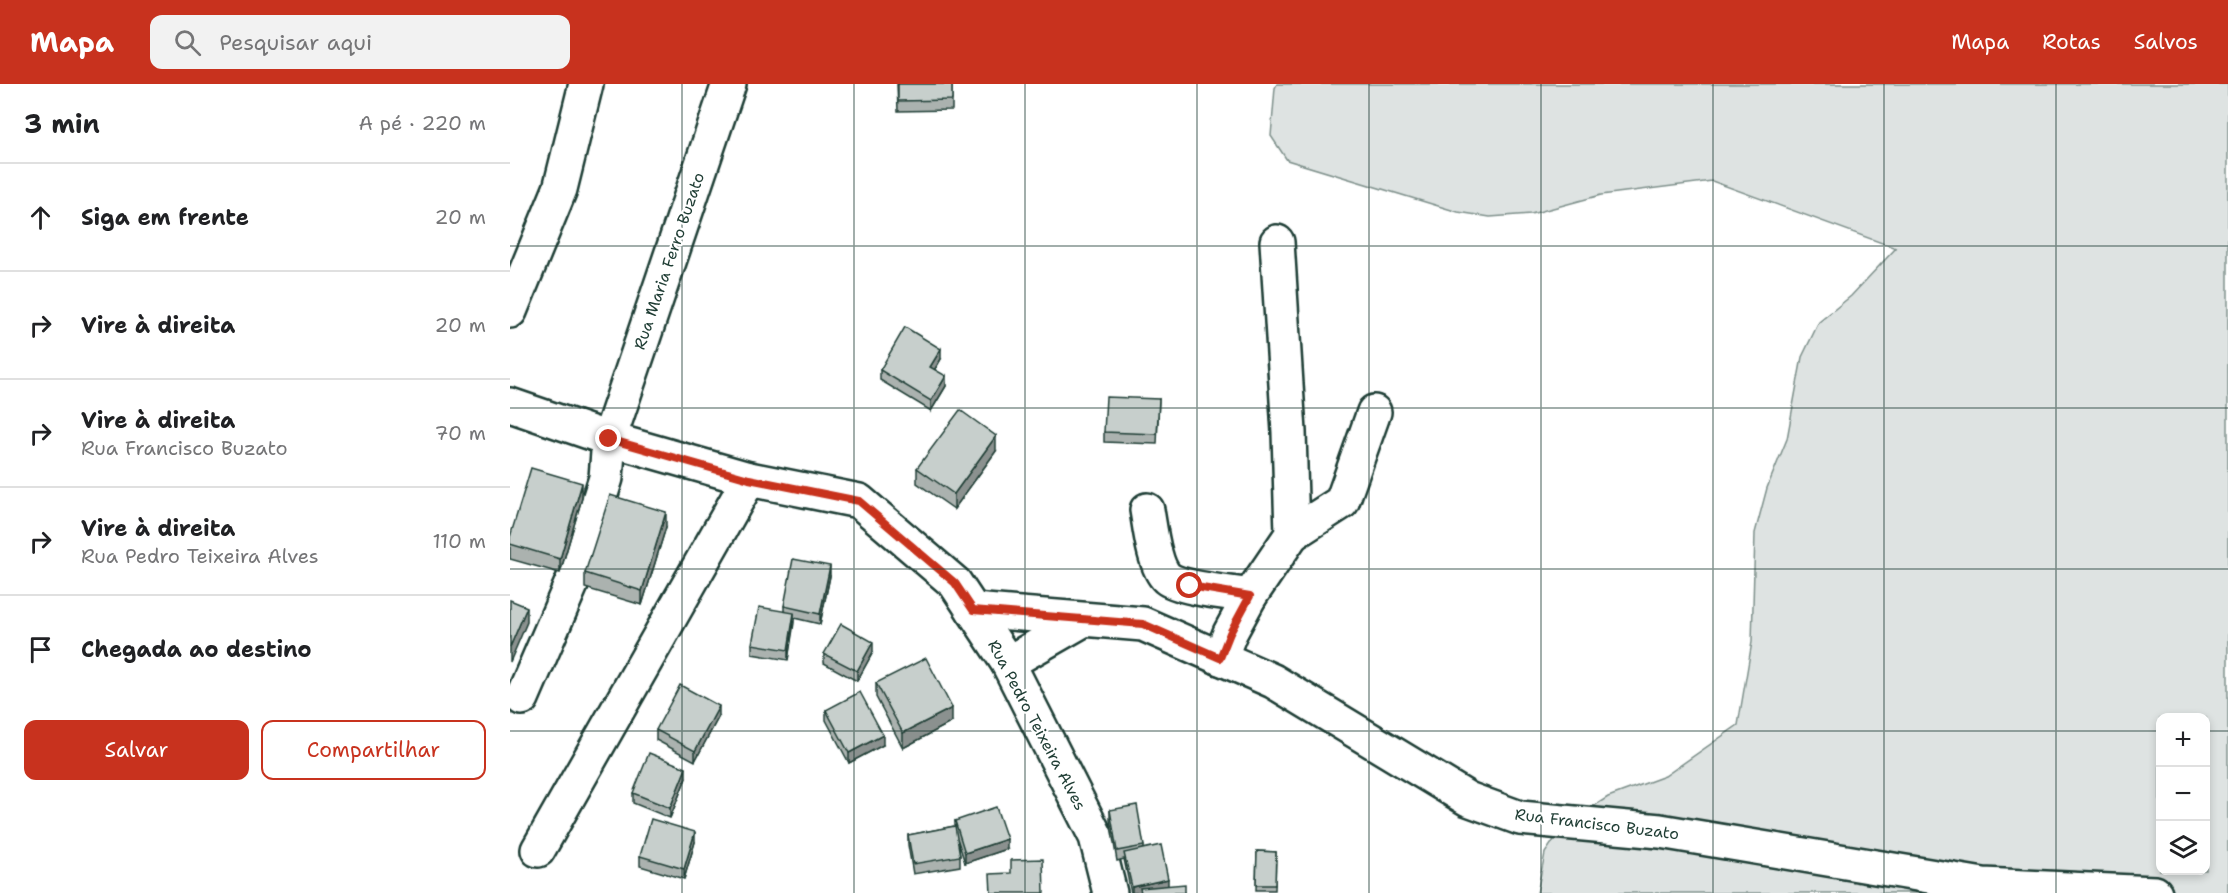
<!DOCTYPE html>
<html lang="pt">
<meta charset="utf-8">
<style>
:root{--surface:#fff;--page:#f2f2f2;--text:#202124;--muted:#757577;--line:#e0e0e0;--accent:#c8321e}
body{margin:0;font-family:"Shantell Sans",sans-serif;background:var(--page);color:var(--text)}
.controls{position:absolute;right:18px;bottom:18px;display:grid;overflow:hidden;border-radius:12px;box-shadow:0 3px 9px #0003}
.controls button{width:54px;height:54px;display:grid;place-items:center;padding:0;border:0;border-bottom:2px solid var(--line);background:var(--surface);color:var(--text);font:30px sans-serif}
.stop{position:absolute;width:18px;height:18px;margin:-14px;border:4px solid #c8321e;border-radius:50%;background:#fff}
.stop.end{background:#c8321e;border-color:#fff;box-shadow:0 2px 6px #0008}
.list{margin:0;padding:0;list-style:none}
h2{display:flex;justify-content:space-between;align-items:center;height:78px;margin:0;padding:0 24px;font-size:26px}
h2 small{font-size:20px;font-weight:400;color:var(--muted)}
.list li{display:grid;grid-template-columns:39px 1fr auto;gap:18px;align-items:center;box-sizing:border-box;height:108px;padding:0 24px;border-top:2px solid var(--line)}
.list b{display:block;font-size:22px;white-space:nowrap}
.list p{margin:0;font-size:20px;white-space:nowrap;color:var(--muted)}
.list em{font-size:20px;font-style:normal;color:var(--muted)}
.actions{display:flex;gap:12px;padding:18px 24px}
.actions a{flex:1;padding:14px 0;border:2px solid var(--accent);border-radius:12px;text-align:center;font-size:21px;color:var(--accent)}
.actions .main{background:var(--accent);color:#fff}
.icon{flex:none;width:33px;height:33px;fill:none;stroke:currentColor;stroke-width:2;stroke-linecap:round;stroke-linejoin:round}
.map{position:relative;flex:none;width:1718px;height:809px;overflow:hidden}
header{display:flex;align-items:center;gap:36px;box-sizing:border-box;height:84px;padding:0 30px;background:var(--accent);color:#fff}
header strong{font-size:28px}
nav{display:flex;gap:33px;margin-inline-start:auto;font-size:21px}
.search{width:420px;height:54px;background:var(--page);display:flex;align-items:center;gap:15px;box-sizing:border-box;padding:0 21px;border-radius:12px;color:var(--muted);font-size:22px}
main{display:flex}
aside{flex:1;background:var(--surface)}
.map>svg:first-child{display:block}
.green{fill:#dee3e2;stroke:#7e908b;stroke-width:1.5;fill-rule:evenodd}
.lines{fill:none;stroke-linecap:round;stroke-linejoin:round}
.minor-casing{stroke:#1f3d34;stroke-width:38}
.minor{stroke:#fff;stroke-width:33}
.wall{fill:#abb2af;stroke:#1f3d34;stroke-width:1.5}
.shaded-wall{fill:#8b918f;stroke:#1f3d34;stroke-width:1.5}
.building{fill:#c7cfcc;stroke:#1f3d34;stroke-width:1.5}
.route{stroke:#c8321e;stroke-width:8}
.grid{fill:none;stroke:#1f3d34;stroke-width:1.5;stroke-opacity:0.55}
.labels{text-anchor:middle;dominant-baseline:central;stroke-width:4.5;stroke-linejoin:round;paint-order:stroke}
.street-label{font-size:16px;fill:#1f3d34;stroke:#fff}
</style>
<header>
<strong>Mapa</strong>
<div class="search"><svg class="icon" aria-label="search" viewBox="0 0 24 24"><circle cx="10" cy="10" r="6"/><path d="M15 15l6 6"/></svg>Pesquisar aqui</div>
<nav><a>Mapa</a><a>Rotas</a><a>Salvos</a></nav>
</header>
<main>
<aside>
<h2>3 min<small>A pé · 220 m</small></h2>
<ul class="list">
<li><svg class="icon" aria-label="ahead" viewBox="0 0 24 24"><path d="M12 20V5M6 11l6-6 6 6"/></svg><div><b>Siga em frente</b></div><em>20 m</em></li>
<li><svg class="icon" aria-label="right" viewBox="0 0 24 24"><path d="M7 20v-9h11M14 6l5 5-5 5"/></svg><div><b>Vire à direita</b></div><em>20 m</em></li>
<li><svg class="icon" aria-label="right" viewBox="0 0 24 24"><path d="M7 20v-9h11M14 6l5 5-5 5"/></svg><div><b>Vire à direita</b><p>Rua Francisco Buzato</p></div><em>70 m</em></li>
<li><svg class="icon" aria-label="right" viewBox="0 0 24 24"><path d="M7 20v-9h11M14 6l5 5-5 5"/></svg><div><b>Vire à direita</b><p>Rua Pedro Teixeira Alves</p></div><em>110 m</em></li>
<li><svg class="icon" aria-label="arrive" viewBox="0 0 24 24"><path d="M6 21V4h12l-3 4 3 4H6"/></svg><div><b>Chegada ao destino</b></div></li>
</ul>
<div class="actions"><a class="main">Salvar</a><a>Compartilhar</a></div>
</aside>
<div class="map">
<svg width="1718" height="809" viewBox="0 0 1718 809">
<rect width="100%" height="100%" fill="#fff"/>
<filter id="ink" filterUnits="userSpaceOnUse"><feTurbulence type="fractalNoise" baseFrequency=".0167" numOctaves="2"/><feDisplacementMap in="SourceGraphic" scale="12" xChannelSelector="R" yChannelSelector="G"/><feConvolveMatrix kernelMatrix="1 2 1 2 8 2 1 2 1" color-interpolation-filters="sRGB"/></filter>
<g filter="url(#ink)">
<path class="green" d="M767 0H1718V809H1027L1035 769 1054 741 1098 713 1155 692 1228 641 1242 558 1245 449 1257 404 1277 355 1292 273 1309 238 1341 212 1386 164 1202 97 1091 111 1021 130 980 133 948 128 777 76 761 52 765 4ZM1650 634H1696V786H1650Z"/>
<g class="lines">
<g class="minor-casing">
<g id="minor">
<path d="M0 227 50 105 76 0"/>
<path d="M0 321 99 355 239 395 349 417 445 499 498 579 586 753 600 809"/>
<path d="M637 426C640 443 644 482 657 494 669 504 723 509 740 512"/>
<path d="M782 450 832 418 864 328"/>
<path d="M463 526 633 540 763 597 958 715 1010 734 1150 747 1473 801 1645 809"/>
<path d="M710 574 720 549 740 512 782 450 779 348 767 158"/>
<path d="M498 579 573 536"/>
<path d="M12 614 66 489 96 394 99 355 219 0"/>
<path d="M28 766 239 395"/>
</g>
</g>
<use href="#minor" class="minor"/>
</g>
<g class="wall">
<path d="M387 0H442V26L388 27Z"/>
<path d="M431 275 425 286 436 302 421 327 370 296V286Z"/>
<path d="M649 315 647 360 594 358V348Z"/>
<path d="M486 367 444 425 407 399V384Z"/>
<path d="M72 414 50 489 0 475V453Z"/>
<path d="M156 443 132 521 75 504V489Z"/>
<path d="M320 492 310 540 284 534 278 576 242 570V560L274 527V522Z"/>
<path d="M363 568 347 597 314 579V570Z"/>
<path d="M366 599 442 638 393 664 366 613Z"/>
<path d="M316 626 373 661 339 679 316 636Z"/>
<path d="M209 632 185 677 146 656V646Z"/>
<path d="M176 694 160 734 123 719V709Z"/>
<path d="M600 726 634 762V764L658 802 675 809H621L614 775 607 777 600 736Z"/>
<path d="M445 737 497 765 455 779 447 754 450 772V782L403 790 398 761V751L445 742Z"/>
<path d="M185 758 174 795 130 782V772Z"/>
<path d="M747 767 766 768 765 806H746Z"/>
</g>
<g class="shaded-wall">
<path d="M431 265V275L420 293V283Z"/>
<path d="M436 292V302L421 327V317Z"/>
<path d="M486 352V367L444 425V410Z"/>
<path d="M72 399V414L50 489V475Z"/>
<path d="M156 428V443L132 521V507Z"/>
<path d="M320 482V492L310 540V530Z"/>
<path d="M17 523V538L0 578V563Z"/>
<path d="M284 529V539L278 576V566Z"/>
<path d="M363 558V568L347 597V587Z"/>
<path d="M209 622V632L185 677V667Z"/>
<path d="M442 624V638L393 664V649Z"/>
<path d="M373 651V661L339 679V669Z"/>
<path d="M176 684V694L160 734V724Z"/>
<path d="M185 748V758L174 795V785Z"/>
<path d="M497 755V765L455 779V769Z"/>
<path d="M658 795V805L630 809H622V803Z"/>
</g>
<g class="building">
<path d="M388 0H442V16L388 17Z"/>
<path d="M395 243 431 265 420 283 436 292 421 317 370 286Z"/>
<path d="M596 313 649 315 647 350 594 348Z"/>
<path d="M450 326 486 352 444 410 407 384Z"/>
<path d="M21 384 72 399 50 475 0 460V453Z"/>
<path d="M100 411 156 428 132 507 75 489Z"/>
<path d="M283 475 320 482 310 530 274 522Z"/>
<path d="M0 516 17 523 0 563Z"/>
<path d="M249 523 284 529 278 566 242 560Z"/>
<path d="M331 540 363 558 347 587 314 570Z"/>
<path d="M416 574 442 624 393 649 366 599Z"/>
<path d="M170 601 209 622 185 667 146 646Z"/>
<path d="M350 608 373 651 339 669 316 626Z"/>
<path d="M139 669 176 684 160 724 123 709Z"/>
<path d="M627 721 634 762 607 767 600 726Z"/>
<path d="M486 723 497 755 455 769 445 737Z"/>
<path d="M141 735 185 748 174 785 130 772Z"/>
<path d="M445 742 450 772 403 780 398 751Z"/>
<path d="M651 761 658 795 622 803 614 769Z"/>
<path d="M747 767 766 768 765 801H746Z"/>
<path d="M533 775 534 809H481L480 790 501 789V776Z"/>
<path d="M675 800V809H631L630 804Z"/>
</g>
</g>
<g class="lines" filter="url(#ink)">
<path class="route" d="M99 355 239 395 349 417 445 499 463 526 633 540 710 574 720 549 740 512 680 502"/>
</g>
<path class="grid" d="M172 0V809M344 0V809M515 0V809M687 0V809M859 0V809M1031 0V809M1203 0V809M1374 0V809M1546 0V809M0 162H1718M0 324H1718M0 485H1718M0 647H1650M1696 647H1718"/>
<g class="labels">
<g class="street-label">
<text transform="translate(159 177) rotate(-71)">Rua Maria Ferro Buzato</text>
<text transform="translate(527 641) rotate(62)">Rua Pedro Teixeira Alves</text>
<text transform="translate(1087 740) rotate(7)">Rua Francisco Buzato</text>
</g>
</g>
</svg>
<div class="controls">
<button>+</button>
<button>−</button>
<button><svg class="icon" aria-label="layers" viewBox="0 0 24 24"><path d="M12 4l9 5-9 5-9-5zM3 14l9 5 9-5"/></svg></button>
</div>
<div class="stop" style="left:680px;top:502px"></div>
<div class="stop end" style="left:99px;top:355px"></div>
</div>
</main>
